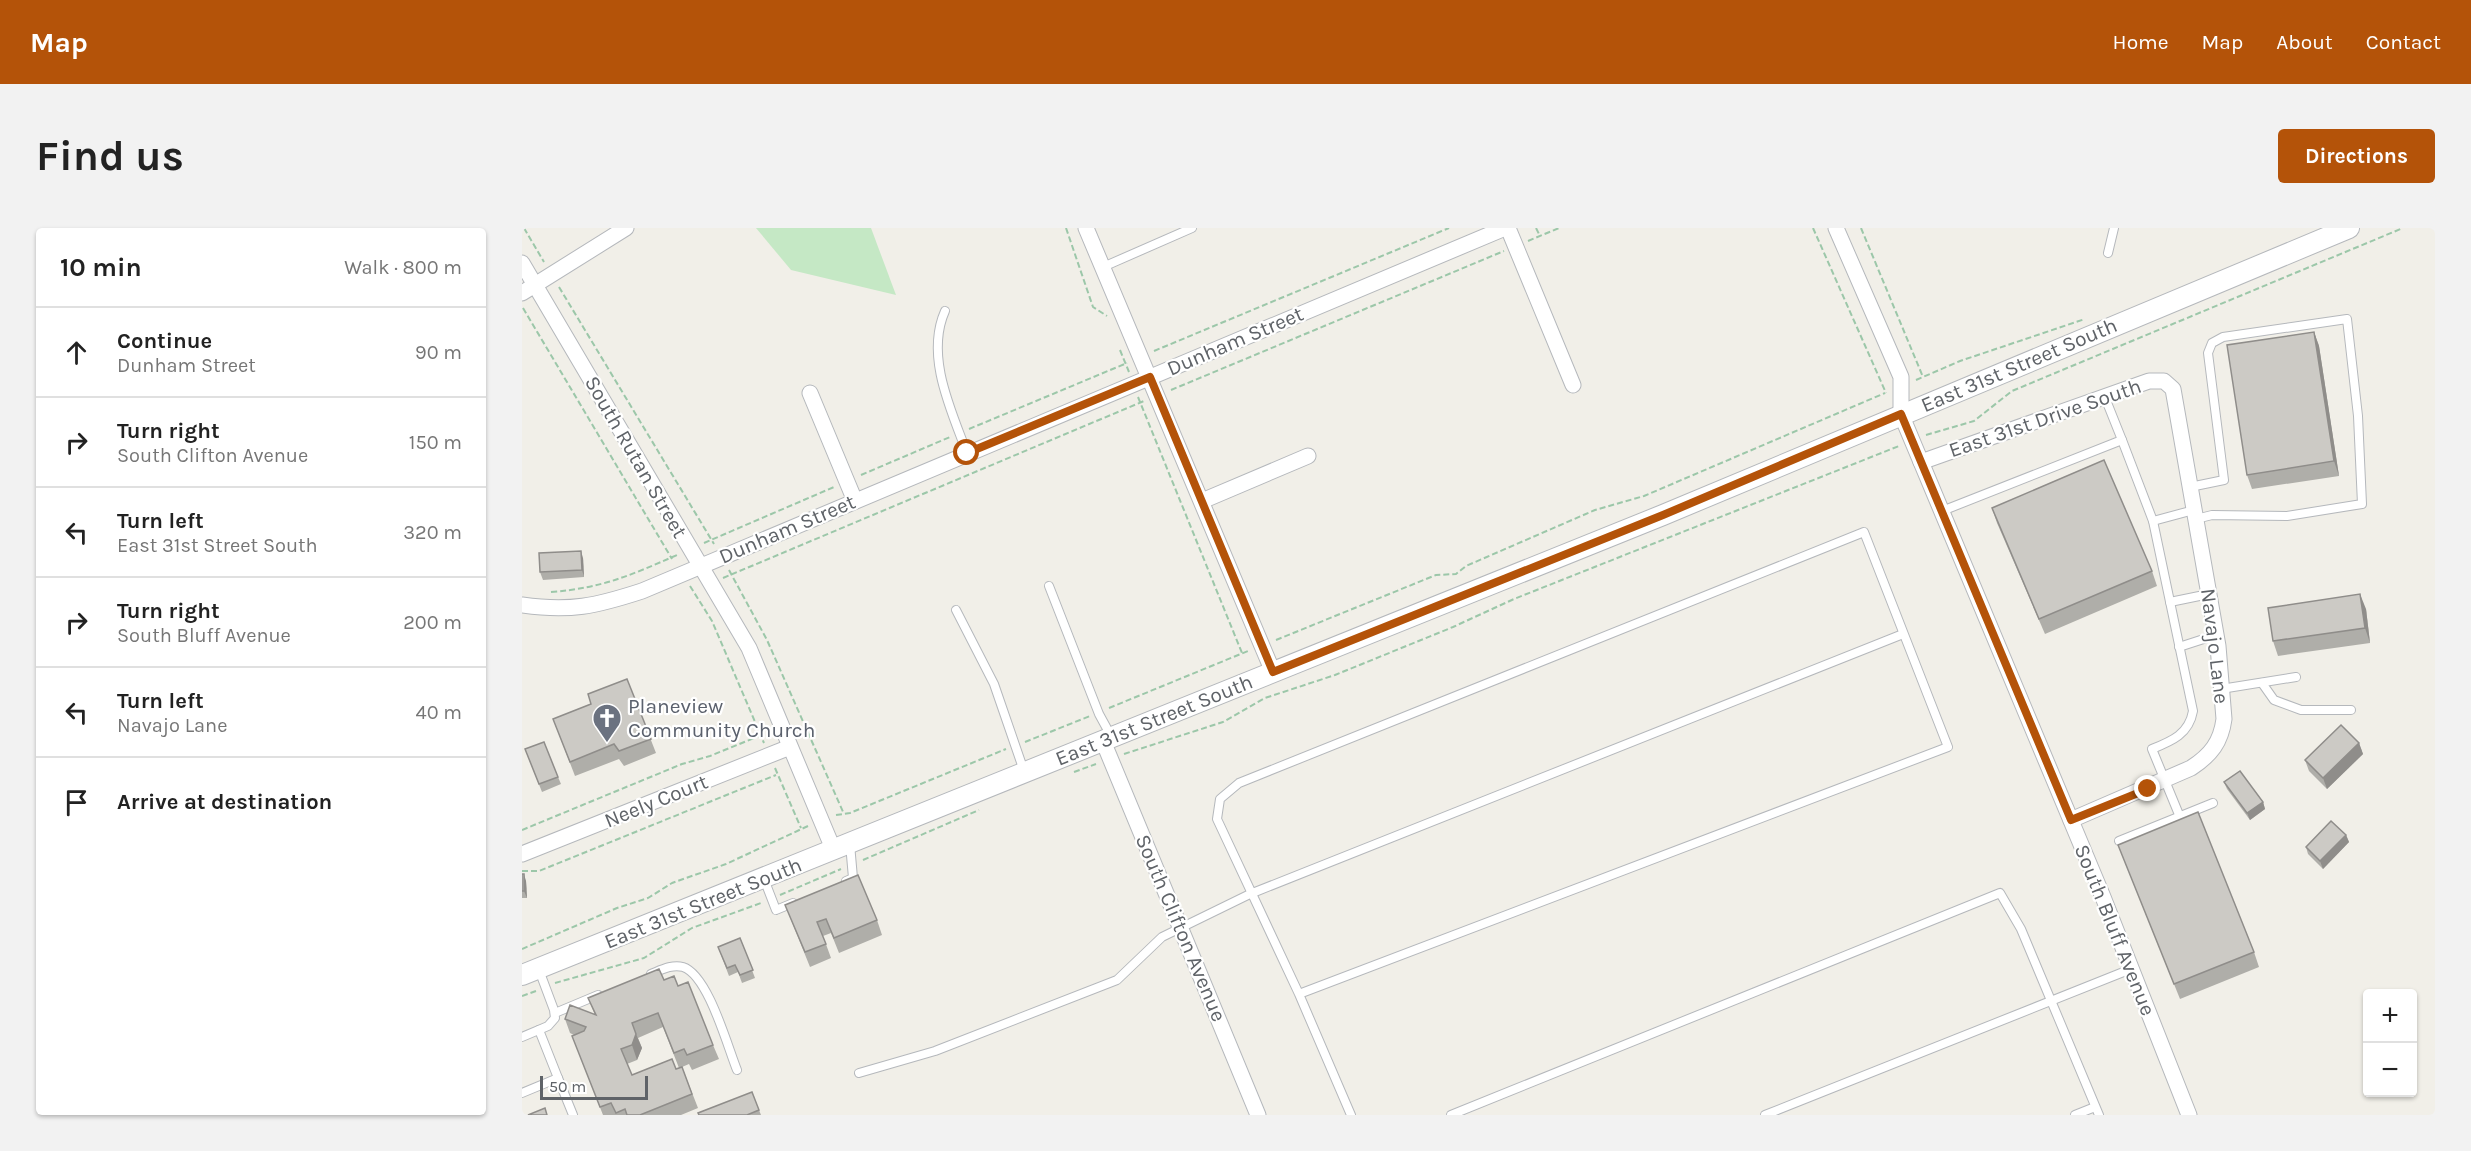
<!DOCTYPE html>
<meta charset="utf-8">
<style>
:root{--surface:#fff;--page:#f2f2f2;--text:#222;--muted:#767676;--line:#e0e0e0;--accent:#b45309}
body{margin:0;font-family:Karla,sans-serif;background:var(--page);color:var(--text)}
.controls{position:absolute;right:18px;bottom:18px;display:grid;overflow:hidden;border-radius:6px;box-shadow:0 2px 4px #0004}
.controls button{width:54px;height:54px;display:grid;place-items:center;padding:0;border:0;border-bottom:2px solid var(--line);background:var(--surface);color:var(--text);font:30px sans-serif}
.scale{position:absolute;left:18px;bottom:15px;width:108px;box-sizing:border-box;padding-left:6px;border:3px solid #5f6368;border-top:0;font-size:16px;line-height:21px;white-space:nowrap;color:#5f6368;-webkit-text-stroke:4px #fff;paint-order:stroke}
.stop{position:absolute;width:18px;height:18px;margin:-14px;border:4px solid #b45309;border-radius:50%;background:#fff}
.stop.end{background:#b45309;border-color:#fff;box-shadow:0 2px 6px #0008}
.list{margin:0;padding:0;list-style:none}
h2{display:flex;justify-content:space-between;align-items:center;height:78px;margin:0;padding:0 24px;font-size:26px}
h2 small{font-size:20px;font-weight:400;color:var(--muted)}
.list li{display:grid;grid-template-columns:39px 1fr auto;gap:18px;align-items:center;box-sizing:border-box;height:90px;padding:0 24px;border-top:2px solid var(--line)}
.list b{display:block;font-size:22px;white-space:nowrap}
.list p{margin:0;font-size:20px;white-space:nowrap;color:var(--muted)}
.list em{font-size:20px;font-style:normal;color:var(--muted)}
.icon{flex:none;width:33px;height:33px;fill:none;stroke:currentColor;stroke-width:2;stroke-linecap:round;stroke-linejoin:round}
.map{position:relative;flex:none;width:1913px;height:887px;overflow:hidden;border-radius:6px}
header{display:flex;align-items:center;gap:36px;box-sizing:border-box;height:84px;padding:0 30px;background:var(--accent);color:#fff}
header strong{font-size:28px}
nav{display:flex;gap:33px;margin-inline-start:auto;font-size:21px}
.intro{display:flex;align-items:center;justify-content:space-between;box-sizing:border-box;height:144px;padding:0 36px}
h1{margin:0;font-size:42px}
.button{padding:15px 27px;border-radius:6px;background:var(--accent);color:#fff;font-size:21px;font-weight:700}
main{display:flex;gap:36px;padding:0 36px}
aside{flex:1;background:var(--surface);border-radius:6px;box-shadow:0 2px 4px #0004}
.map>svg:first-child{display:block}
.green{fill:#c5e8c5}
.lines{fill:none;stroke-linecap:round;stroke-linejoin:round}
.service-casing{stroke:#b5b8bc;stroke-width:10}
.minor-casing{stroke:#b5b8bc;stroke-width:17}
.tertiary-casing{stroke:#b5b8bc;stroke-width:22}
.path{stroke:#9cc7a9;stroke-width:2;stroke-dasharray:6 3;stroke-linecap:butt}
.service{stroke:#fff;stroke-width:8}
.minor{stroke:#fff;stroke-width:15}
.tertiary{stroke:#fff;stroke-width:20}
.wall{fill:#afaea9;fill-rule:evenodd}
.shaded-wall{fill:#8f8d8a}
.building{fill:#cccac5;stroke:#8f8d8a;stroke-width:1.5}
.route{stroke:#b45309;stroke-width:8}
.labels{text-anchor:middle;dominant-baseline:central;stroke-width:4.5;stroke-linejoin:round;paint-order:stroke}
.street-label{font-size:21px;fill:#5f6368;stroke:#fff}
.worship-label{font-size:21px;fill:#5b616d;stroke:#fff;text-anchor:start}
</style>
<header>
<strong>Map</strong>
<nav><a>Home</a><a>Map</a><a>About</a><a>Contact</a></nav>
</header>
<div class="intro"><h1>Find us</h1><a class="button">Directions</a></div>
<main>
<aside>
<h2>10 min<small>Walk · 800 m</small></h2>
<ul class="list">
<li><svg class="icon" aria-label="ahead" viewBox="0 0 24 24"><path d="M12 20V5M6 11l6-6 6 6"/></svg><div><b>Continue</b><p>Dunham Street</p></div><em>90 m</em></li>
<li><svg class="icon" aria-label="right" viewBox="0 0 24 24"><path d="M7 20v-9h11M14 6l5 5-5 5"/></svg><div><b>Turn right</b><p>South Clifton Avenue</p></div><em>150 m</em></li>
<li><svg class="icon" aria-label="left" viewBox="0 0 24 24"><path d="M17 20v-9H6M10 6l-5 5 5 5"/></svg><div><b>Turn left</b><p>East 31st Street South</p></div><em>320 m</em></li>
<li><svg class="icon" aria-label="right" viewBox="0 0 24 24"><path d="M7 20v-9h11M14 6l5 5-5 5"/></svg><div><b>Turn right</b><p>South Bluff Avenue</p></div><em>200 m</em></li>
<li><svg class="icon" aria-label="left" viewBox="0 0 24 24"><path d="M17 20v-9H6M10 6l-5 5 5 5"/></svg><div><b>Turn left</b><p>Navajo Lane</p></div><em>40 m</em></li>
<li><svg class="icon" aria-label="arrive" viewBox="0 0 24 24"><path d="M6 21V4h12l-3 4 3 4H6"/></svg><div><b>Arrive at destination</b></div></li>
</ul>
</aside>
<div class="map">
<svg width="1913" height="887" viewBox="0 0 1913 887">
<rect width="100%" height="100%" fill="#f1efe8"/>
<path class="green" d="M234 0H349L374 67 269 42Z"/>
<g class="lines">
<g class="service-casing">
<g id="service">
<path d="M1586 25 1592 0"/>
<path d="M581 39 670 0"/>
<path d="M423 83C403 128 429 182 445 225"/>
<path d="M1600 212 1631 293 1671 483C1667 506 1650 513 1630 521L1658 589"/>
<path d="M1668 259 1702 252 1686 125 1690 115 1701 109 1825 91 1836 188 1840 276 1765 288 1690 287 1674 291"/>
<path d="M1420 283 1600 212 1582 167"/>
<path d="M1631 293 1672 282"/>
<path d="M527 358 577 486 589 508"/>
<path d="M1648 374 1687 366"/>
<path d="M434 382 472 456 502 543"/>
<path d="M1657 419 1694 407"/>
<path d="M1740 455 1752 472 1779 482H1829"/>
<path d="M1699 461 1774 449"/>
<path d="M1597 613 1691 575"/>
<path d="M242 651 254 682 271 675"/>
<path d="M324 653 331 650 328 616"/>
<path d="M129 746C139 742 150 736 161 739 186 747 205 817 215 842"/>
<path d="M777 766 1426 519 1342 304 717 555 698 571 695 591 777 766 829 887"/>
<path d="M33 785 76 767"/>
<path d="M0 809 26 798 33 790 32 782 17 742"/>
<path d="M337 845 413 823 595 752 640 709 728 666 1381 406"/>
<path d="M36 850 51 887"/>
<path d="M0 865 36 850 17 802"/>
<path d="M929 887 1478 665 1499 701 1577 887"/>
<path d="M1243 887 1609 741"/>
<path d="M1553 887 1573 879"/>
</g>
</g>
<g class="minor-casing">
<g id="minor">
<path d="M564 0 751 444"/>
<path d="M986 0 1051 157"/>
<path d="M1314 0 1379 149V186L1581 669 1667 887"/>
<path d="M0 35 227 420 312 623"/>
<path d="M0 65 104 0"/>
<path d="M288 165 333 273"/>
<path d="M1399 234 1627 153H1642L1651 161 1696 418 1702 491C1699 514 1689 527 1669 540L1549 592"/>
<path d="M680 273 786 228"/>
<path d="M0 377C48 384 74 378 120 363L983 0"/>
<path d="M581 513 736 887"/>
<path d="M0 626 268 519"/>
</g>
</g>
<g class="tertiary-casing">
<path id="tertiary" d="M0 747 1141 287 1827 0"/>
</g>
<g class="path">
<path d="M2 0 22 34"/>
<path d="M544 0 571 79 585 88"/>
<path d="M1014 0 1018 8"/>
<path d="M1291 0 1364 165"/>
<path d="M1339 0 1401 149"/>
<path d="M1006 13 1037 0"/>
<path d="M37 59 192 316"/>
<path d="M1 80 150 331"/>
<path d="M598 122 607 144"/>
<path d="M632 123 927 0"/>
<path d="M1394 152 1438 133 1563 91"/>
<path d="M649 162 982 23"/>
<path d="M616 169 720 425"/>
<path d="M447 201 605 135"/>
<path d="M1404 207 1452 193 1490 163 1881 0"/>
<path d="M339 247 428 209"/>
<path d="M182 315 312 259"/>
<path d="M207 342 245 412 322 586"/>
<path d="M201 350 622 173"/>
<path d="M168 358 190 393 242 515"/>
<path d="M29 364C81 360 109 347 155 327"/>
<path d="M754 412 914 347 934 346 944 338 1073 282 1122 268 1363 165"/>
<path d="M587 480 726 423"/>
<path d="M503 514 568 488"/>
<path d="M602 526 701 494 743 470 813 447 931 399 992 371 1377 218"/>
<path d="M253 540 279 600"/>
<path d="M552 544 574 536"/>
<path d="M314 587 328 585 484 521"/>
<path d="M0 602 160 536 188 528 237 508"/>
<path d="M341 632 457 582"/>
<path d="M0 643H17L254 547"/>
<path d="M258 667 319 641"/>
<path d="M0 721 95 680 126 670 150 655 204 636 286 598"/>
<path d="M33 755 122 730 170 700 239 675"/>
<path d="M0 768 14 763"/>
</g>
<use href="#service" class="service"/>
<use href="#minor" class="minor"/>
<use href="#tertiary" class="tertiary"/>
</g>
<g class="wall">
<path d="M1792 104 1797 118 1817 248 1730 261 1725 247Z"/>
<path d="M1470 280 1630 343 1635 358 1523 406 1475 295Z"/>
<path d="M61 330 62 349 21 352 18 344Z"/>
<path d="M1844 381 1848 415 1756 428 1751 413Z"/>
<path d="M105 451 134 525 102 538 97 531 53 548 31 491 69 476Z"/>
<path d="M1837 515 1841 526 1805 561 1787 543 1783 532Z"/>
<path d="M3 521 36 549 39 556 20 564Z"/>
<path d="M1702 554 1741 574 1743 581 1728 592 1705 561Z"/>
<path d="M1824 607 1827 614 1801 641 1786 626 1784 619Z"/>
<path d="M1596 617 1732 724 1737 739 1658 771Z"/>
<path d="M0 646 4 653 5 670H0Z"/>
<path d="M263 677 355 692 360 707 317 725 309 705 301 708 309 730 288 739Z"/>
<path d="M218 710 233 750 220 755 216 744 207 748 196 719Z"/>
<path d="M142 752 156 758 191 817 197 831 170 842 167 836 160 839 176 880 159 887H81L50 808 52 807 48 805 43 791 73 787 66 770ZM141 799 157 840 154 841 110 847 105 836 115 832 120 820 116 810Z"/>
<path d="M230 864 239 887H177Z"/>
</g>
<g class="shaded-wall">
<path d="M1792 104 1797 118 1817 248 1812 233Z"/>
<path d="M59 323 61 330 62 349 60 342Z"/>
<path d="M1838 366 1844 381 1848 415 1843 400Z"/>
<path d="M1837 515 1841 526 1805 561 1801 550Z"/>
<path d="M1741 574 1743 581 1728 592 1725 585Z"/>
<path d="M1824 607 1827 614 1801 641 1798 633Z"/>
<path d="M2 646 4 653 5 670 2 663Z"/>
<path d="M114 806 120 820 115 832 110 817Z"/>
</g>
<g class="building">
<path d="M1792 104 1812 233 1725 247 1705 117Z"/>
<path d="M1582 232 1630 343 1517 391 1470 280Z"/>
<path d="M59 323 60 342 18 344 17 325Z"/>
<path d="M1838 366 1843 400 1751 413 1746 380Z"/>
<path d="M105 451 129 511 97 523 92 516 48 534 31 491 69 476 66 466Z"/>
<path d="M1819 497 1837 515 1801 550 1783 532Z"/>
<path d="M22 514 36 549 17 556 3 521Z"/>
<path d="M1718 543 1741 574 1725 585 1702 554Z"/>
<path d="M1676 584 1732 724 1652 756 1596 617Z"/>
<path d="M1809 593 1824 607 1798 633 1784 619Z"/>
<rect x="0" y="646" width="2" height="17"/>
<path d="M336 647 355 692 312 710 304 691 295 694 304 716 283 724 263 677Z"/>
<path d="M218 710 231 742 218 747 213 737 205 740 196 719Z"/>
<path d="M137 741 142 752 152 748 156 758 166 754 191 817 165 827 162 821 152 825 136 785 110 795 114 806 110 817 99 821 110 847 150 831 154 841 160 839 170 866 118 887H105L103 881 94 885 89 875 78 879 50 808 62 803 64 799 43 791 48 777 74 787 66 770Z"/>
<path d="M230 864 237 882 225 887H177L176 885Z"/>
<path d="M23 880 25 887H6Z"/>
</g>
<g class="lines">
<path class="route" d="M445 225 628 149 751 444 1141 287 1379 186 1549 592 1626 561"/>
</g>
<defs>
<g id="church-pin" transform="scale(1.5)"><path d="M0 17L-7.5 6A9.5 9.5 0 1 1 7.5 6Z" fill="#6b7280" stroke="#fff"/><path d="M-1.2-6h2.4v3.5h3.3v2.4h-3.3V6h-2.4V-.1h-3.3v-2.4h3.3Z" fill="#fff"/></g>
</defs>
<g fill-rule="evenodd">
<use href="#church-pin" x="85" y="490"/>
</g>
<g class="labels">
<g class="street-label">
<text transform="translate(713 113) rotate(-23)">Dunham Street</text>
<text transform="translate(1497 137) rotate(-23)">East 31st Street South</text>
<text transform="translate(1523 190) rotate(-19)">East 31st Drive South</text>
<text transform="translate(114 229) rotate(60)">South Rutan Street</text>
<text transform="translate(265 301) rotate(-23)">Dunham Street</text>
<text transform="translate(1693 418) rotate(83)">Navajo Lane</text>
<text transform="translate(632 492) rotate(-22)">East 31st Street South</text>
<text transform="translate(134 573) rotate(-22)">Neely Court</text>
<text transform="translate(181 675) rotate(-22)">East 31st Street South</text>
<text transform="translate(659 700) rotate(67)">South Clifton Avenue</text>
<text transform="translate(1593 702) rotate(68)">South Bluff Avenue</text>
</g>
<g class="worship-label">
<text x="106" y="478">Planeview<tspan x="106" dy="24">Community Church</tspan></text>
</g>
</g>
</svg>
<div class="controls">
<button>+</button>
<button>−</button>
</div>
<div class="scale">50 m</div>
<div class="stop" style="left:445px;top:225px"></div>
<div class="stop end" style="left:1626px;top:561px"></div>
</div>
</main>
